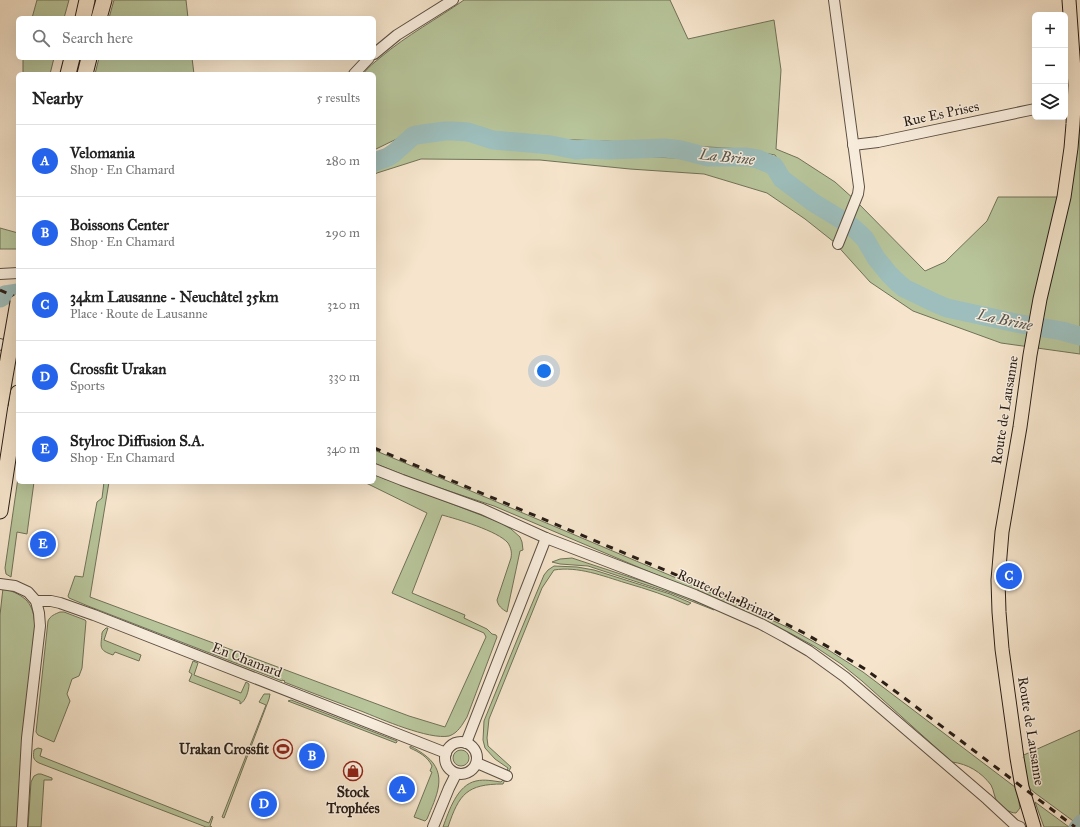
<!DOCTYPE html>
<meta charset="utf-8">
<style>
:root{--surface:#fff;--page:#f6f6f6;--text:#222;--muted:#767676;--line:#e0e0e0;--accent:#2563eb}
body{margin:0;font-family:"IM FELL Great Primer",serif;background:var(--page);color:var(--text)}
.controls{position:absolute;right:12px;top:12px;display:grid;overflow:hidden;border-radius:6px;box-shadow:0 4px 16px #0002}
.controls button{width:36px;height:36px;display:grid;place-items:center;padding:0;border:0;border-bottom:1px solid var(--line);background:var(--surface);color:var(--text);font:20px sans-serif}
.you{position:absolute;left:544px;top:371px;width:14px;height:14px;margin:-10px;border:3px solid #fff;border-radius:50%;background:#1a73e8;box-shadow:0 0 0 6px #1a73e833}
.badge{display:grid;place-items:center;width:26px;height:26px;border-radius:50%;background:var(--accent);color:#fff;font-size:13px;font-weight:700}
.pin{position:absolute;translate:-50% -50%;border:2px solid #fff;box-shadow:0 1px 4px #0006}
.list{margin:0;padding:0;list-style:none}
h2{display:flex;justify-content:space-between;align-items:center;height:52px;margin:0;padding:0 16px;font-size:17px}
h2 small{font-size:13px;font-weight:400;color:var(--muted)}
.list li{display:grid;grid-template-columns:26px 1fr auto;gap:12px;align-items:center;box-sizing:border-box;height:72px;padding:0 16px;border-top:1px solid var(--line)}
.list b{display:block;font-size:15px;white-space:nowrap}
.list p{margin:0;font-size:13px;white-space:nowrap;color:var(--muted)}
.list em{font-size:13px;font-style:normal;color:var(--muted)}
.icon{flex:none;width:22px;height:22px;fill:none;stroke:currentColor;stroke-width:2;stroke-linecap:round;stroke-linejoin:round}
.map{position:relative;flex:none;width:1080px;height:827px;overflow:hidden}
.search{position:absolute;background:var(--surface);box-shadow:0 4px 16px #0002;left:16px;top:16px;width:360px;height:44px;display:flex;align-items:center;gap:10px;box-sizing:border-box;padding:0 14px;border-radius:6px;color:var(--muted);font-size:15px}
.panel{position:absolute;background:var(--surface);box-shadow:0 4px 16px #0002;left:16px;top:72px;width:360px;height:412px;border-radius:6px}
.map>svg:first-child{display:block}
.green{fill:#b8c59b;stroke:#707259}
.lines{fill:none;stroke-linecap:round;stroke-linejoin:round}
.canal{stroke:#9dbebc;stroke-width:11}
.river{stroke:#9dbebc;stroke-width:19}
.minor-casing{stroke:#5c5044;stroke-width:12}
.major-casing{stroke:#291e17;stroke-width:15}
.highway-casing{stroke:#291e17;stroke-width:17}
.minor{stroke:#f9eede;stroke-width:10}
.major{stroke:#f6e5cc;stroke-width:13}
.highway{stroke:#f6e5cc;stroke-width:15}
.rail{stroke:#291e17;stroke-width:3;stroke-dasharray:7 7;stroke-linecap:butt}
.highway-bridge-casing{stroke:#291e17;stroke-width:17;stroke-linecap:butt}
.highway-bridge{stroke:#f6e5cc;stroke-width:15}
.labels{text-anchor:middle;dominant-baseline:central;stroke-width:3;stroke-linejoin:round;paint-order:stroke}
.street-label{font-size:14px;fill:#291e17;stroke:#f9eede}
.poi-label{font-size:14px;font-weight:bold;fill:#291e17;stroke:#f9eede;text-anchor:end}
.water-label{font-size:15px;font-style:italic;fill:#525651;stroke:#f9eede}
</style>
<div class="map">
<svg width="1080" height="827" viewBox="0 0 1080 827">
<rect width="100%" height="100%" fill="#f6e5cc"/>
<filter id="stains"><feTurbulence type="fractalNoise" baseFrequency=".005" numOctaves="4"/><feColorMatrix values="0 0 0 0 .2 0 0 0 0 .09 0 0 0 0 .02 0 0 0 .5 -.17"/></filter>
<radialGradient id="worn" r=".72"><stop offset=".6" stop-color="#630" stop-opacity="0"/><stop offset="1" stop-color="#630" stop-opacity=".3"/></radialGradient>
<g class="green">
<path d="M37 0H69L64 18H32Z"/>
<path d="M114 0H186L188 18H109Z"/>
<path d="M464 0H670L688 39 774 20 781 70 776 149 798 158 835 182 855 200 925 271 945 262 987 221 998 197H1064L1080 85V354L1001 343 913 311 870 282 834 242 805 219 767 193 704 174 630 169 540 160 421 159 377 173 374 175V167L391 160 408 145 421 136 451 132 469 135 493 145 603 155 676 158 715 162 740 161 772 174 778 160 775 155 742 149 606 141 489 137 474 130 464 127 419 128 374 150V74H363C368 67 375 62 381 57 407 35 437 19 464 0Z"/>
<path d="M23 58H54L50 74H23Z"/>
<path d="M99 58H192L194 74H95Z"/>
<path d="M0 228 18 233V249H0Z"/>
<path d="M374 450 726 599 789 628 830 651 863 672 1015 787 1017 791 1020 808 1016 813C1010 813 1002 808 998 803 994 798 994 790 991 785 981 772 968 764 952 762L862 681 841 664 814 646 775 625 494 506 419 481 374 463Z"/>
<path d="M374 474 385 479 395 482 499 522 511 529 520 537 522 542 523 550 520 551 507 612C502 609 498 606 497 600L511 558C512 552 511 548 508 543 498 531 457 519 442 515L412 593 465 615 464 618 487 629 492 634 496 635 497 637 467 717C462 725 458 733 449 736 429 740 381 719 361 711 336 702 310 692 284 682L285 681 282 680V681L88 606 69 598 68 596 75 576 83 577 97 502 102 498 104 482H109L90 597 409 716 445 727 486 637 484 633 392 593 427 513 364 482H374Z"/>
<path d="M18 478V482H34L27 534 17 532 11 577 6 574 5 568Z"/>
<path d="M572 558 672 591 715 609 714 610 671 593 588 566 560 564 552 562 560 559Z"/>
<path d="M554 566 577 567 594 570 670 594 691 603 688 605C668 596 647 589 626 583 603 576 578 566 554 570L542 588 489 719 487 738 488 746 511 767 503 784C467 784 459 794 448 827H443C449 811 457 785 476 781 485 779 493 781 501 782L504 779 508 768 495 759 485 748 483 740 484 721 519 635 544 575 548 570Z"/>
<path d="M3 588C26 596 34 602 35 628L23 738 17 827H0V615Z"/>
<path d="M60 612H64L85 620 86 621 82 668 79 676 72 679 67 694 70 701 54 742 38 735 36 732 48 621C50 616 55 614 60 612Z"/>
<path d="M106 628H108L104 640 141 655 139 661 115 652 113 655C98 650 101 647 102 633L103 631Z"/>
<path d="M193 661 198 663 194 675 241 693 246 682 249 684C249 690 246 701 240 704V701L189 681 192 674 189 672Z"/>
<path d="M264 694H270L269 699 224 818 222 817 266 705 259 702Z"/>
<path d="M291 700 397 741V742L396 743 288 701Z"/>
<path d="M1080 730V826L1035 793 1021 781 1017 758Z"/>
<path d="M410 746C416 749 421 752 426 756 449 774 436 797 427 819L425 821 414 817 432 772 430 771 432 766C428 757 419 752 410 748Z"/>
<path d="M38 748 42 749 40 756 209 823 212 816 213 817 210 826 212 827H206L39 763C33 760 33 757 34 750Z"/>
<circle cx="461" cy="758" r="8"/>
<path d="M38 774H41L52 778V780H44L41 827H28L31 782 34 776Z"/>
<path d="M1035 802 1069 827H1044Z"/>
</g>
<g class="lines">
<path class="canal" d="M1074 827 1080 820"/>
<g class="river">
<path d="M374 162 388 157 394 153 413 136 416 135 445 131H452L468 132 493 140 551 145 576 150 589 149 608 150 665 148 681 150 708 157H747L758 159 774 166 782 179 814 203 850 225 859 233 865 239 876 258 889 274 896 281 904 288 935 303 947 308 1016 323 1062 331 1080 336"/>
<path d="M0 298 5 295 18 293"/>
</g>
<g class="minor-casing">
<g id="minor">
<path d="M834 0 859 187 858 194 838 244"/>
<path d="M374 54 397 35 453 0"/>
<path d="M354 74 369 58"/>
<path d="M853 145 878 142 1035 109"/>
<path d="M0 274 18 273"/>
<path d="M0 344 18 352"/>
<path d="M374 469 402 480 482 509 546 538 695 595 761 624 785 637 809 651 845 677 987 799 1015 825 1020 827"/>
<path d="M0 584 15 586 28 592 36 601 39 613 40 626 27 738 22 827"/>
<path d="M36 601H51L60 603 94 615 446 753"/>
<circle cx="461" cy="758" r="16"/>
<path d="M466 743 546 538"/>
<path d="M477 763 507 776"/>
<path d="M433 827 449 788 456 774"/>
</g>
</g>
<g class="major-casing">
<path id="major" d="M1034 827 1022 787 1017 758 1002 649 999 612 998 580 1002 532 1020 427 1030 355 1040 299 1064 197 1071 148 1073 124 1075 85 1069 0"/>
</g>
<g class="highway-casing">
<g id="highway">
<path d="M83 18 87 0"/>
<path d="M99 18 104 0"/>
<path d="M68 74 72 58"/>
<path d="M85 74 89 58"/>
<path d="M0 511 18 393"/>
</g>
</g>
<use href="#minor" class="minor"/>
<use href="#major" class="major"/>
<use href="#highway" class="highway"/>
<g class="rail">
<path d="M0 290 18 298"/>
<path d="M374 448 748 605 804 633 830 648 865 669 899 694 1075 827"/>
</g>
<g class="highway-bridge-casing">
<path id="highway-bridge" d="M0 405 18 302"/>
</g>
<use href="#highway-bridge" class="highway-bridge"/>
</g>
<defs>
<g id="stadium-ring" transform="scale(1)"><circle r="9.5" fill="#f9eede" stroke="#8f2418" stroke-width="1.5"/><path d="M0-5a6.5 5 0 1 0 0 10a6.5 5 0 1 0 0-10ZM-3.5-1.8h7v3.6h-7Z" fill="#8f2418"/></g>
<g id="shop-ring" transform="scale(1)"><circle r="9.5" fill="#f9eede" stroke="#8f2418" stroke-width="1.5"/><path d="M-5-2.5h2.3a2.7 3.5 0 0 1 5.4 0H5L5.5 6h-11ZM-1.5-2.5h3a1.5 2.3 0 0 0-3 0Z" fill="#8f2418"/></g>
</defs>
<g fill-rule="evenodd">
<use href="#stadium-ring" x="283" y="749"/>
<use href="#shop-ring" x="353" y="771"/>
</g>
<g class="labels">
<g class="street-label">
<text transform="translate(941 114) rotate(-12)">Rue Es Prises</text>
<text transform="translate(1005 410) rotate(-81)">Route de Lausanne</text>
<text transform="translate(726 595) rotate(24)">Route de la Brinaz</text>
<text transform="translate(247 660) rotate(21)">En Chamard</text>
<text transform="translate(1031 731) rotate(81)">Route de Lausanne</text>
</g>
<g class="poi-label">
<text x="269" y="749">Urakan Crossfit</text>
<text x="353" y="792" text-anchor="middle">Stock<tspan x="353" dy="16">Trophées</tspan></text>
</g>
<g class="water-label">
<text transform="translate(727 157) rotate(6)">La Brine</text>
<text transform="translate(1005 320) rotate(12)">La Brine</text>
</g>
</g>
<rect width="100%" height="100%" filter="url(#stains)"/>
<rect width="100%" height="100%" fill="url(#worn)"/>
</svg>
<div class="controls">
<button>+</button>
<button>−</button>
<button><svg class="icon" aria-label="layers" viewBox="0 0 24 24"><path d="M12 4l9 5-9 5-9-5zM3 14l9 5 9-5"/></svg></button>
</div>
<div class="you"></div>
<div class="pin badge" style="left:402px;top:789px">A</div>
<div class="pin badge" style="left:312px;top:756px">B</div>
<div class="pin badge" style="left:1009px;top:576px">C</div>
<div class="pin badge" style="left:264px;top:804px">D</div>
<div class="pin badge" style="left:43px;top:544px">E</div>
<div class="search"><svg class="icon" aria-label="search" viewBox="0 0 24 24"><circle cx="10" cy="10" r="6"/><path d="M15 15l6 6"/></svg>Search here</div>
<section class="panel">
<h2>Nearby<small>5 results</small></h2>
<ul class="list">
<li><span class="badge">A</span><div><b>Velomania</b><p>Shop · En Chamard</p></div><em>280 m</em></li>
<li><span class="badge">B</span><div><b>Boissons Center</b><p>Shop · En Chamard</p></div><em>290 m</em></li>
<li><span class="badge">C</span><div><b>34km Lausanne - Neuchâtel 35km</b><p>Place · Route de Lausanne</p></div><em>320 m</em></li>
<li><span class="badge">D</span><div><b>Crossfit Urakan</b><p>Sports</p></div><em>330 m</em></li>
<li><span class="badge">E</span><div><b>Stylroc Diffusion S.A.</b><p>Shop · En Chamard</p></div><em>340 m</em></li>
</ul>
</section>
</div>
